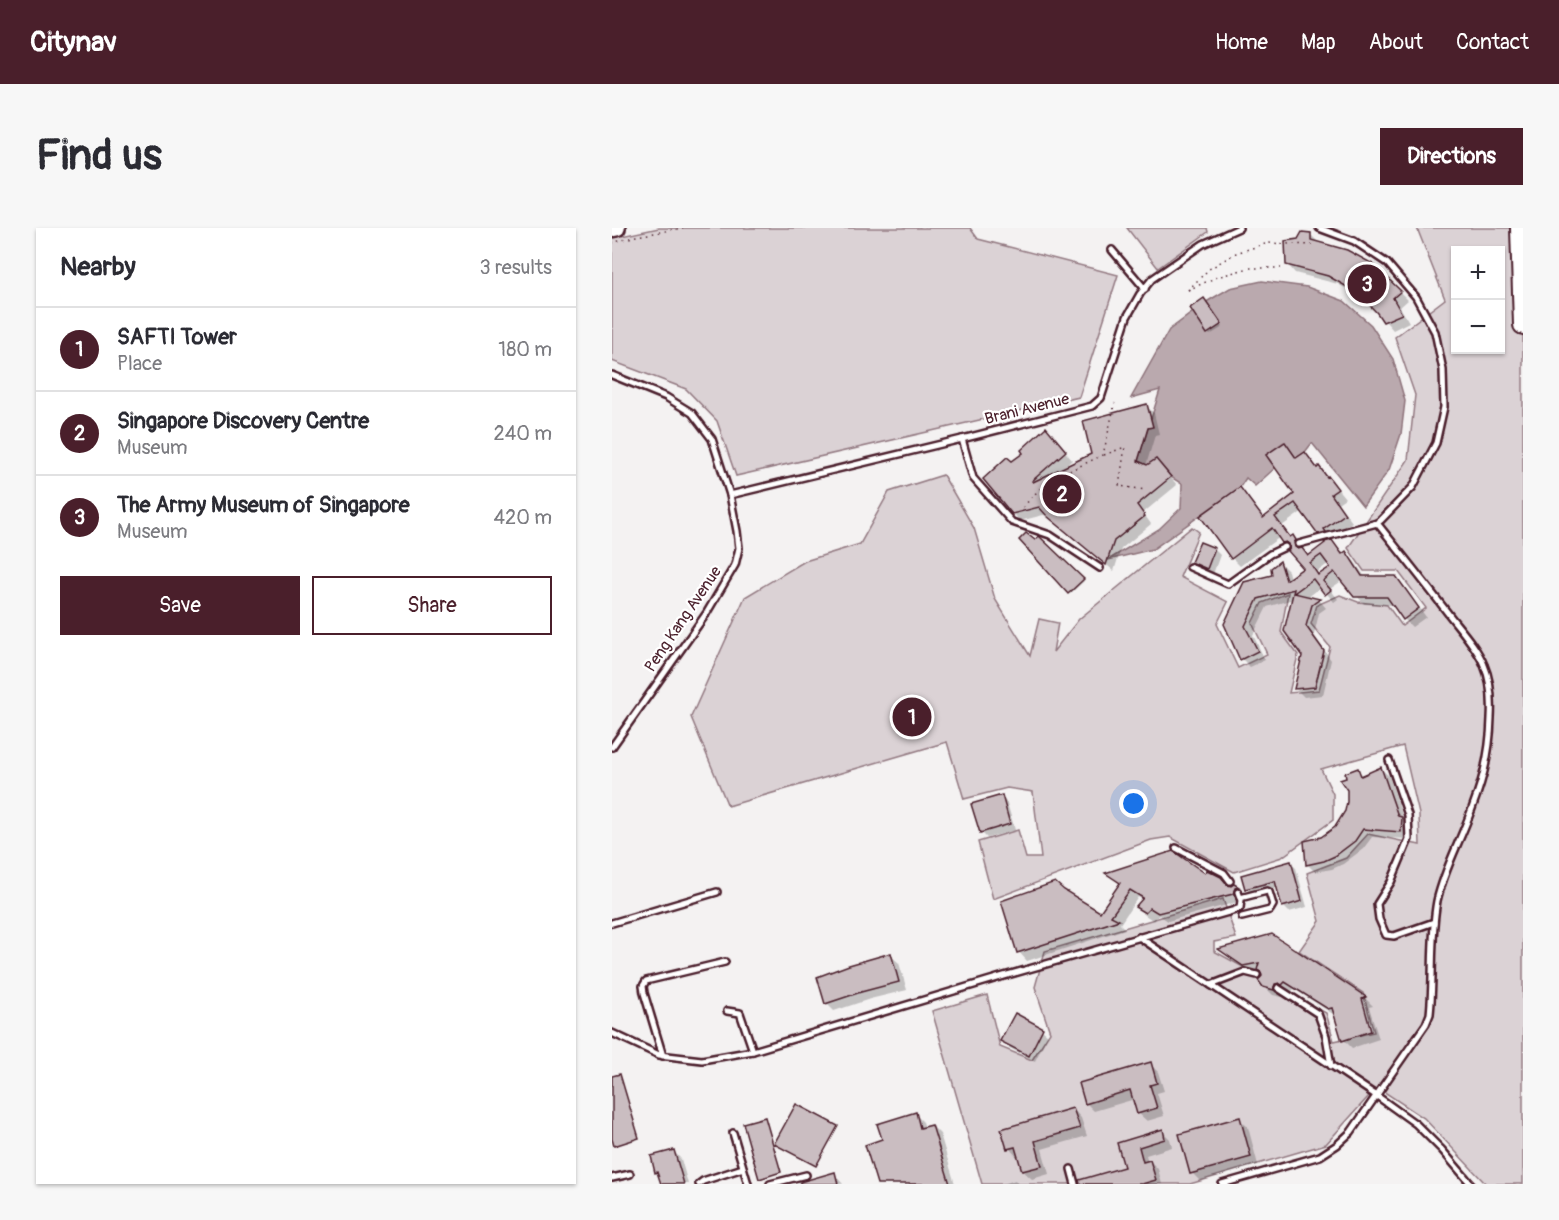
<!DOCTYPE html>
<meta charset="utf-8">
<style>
:root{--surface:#fff;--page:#f7f7f7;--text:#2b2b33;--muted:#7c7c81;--line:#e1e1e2;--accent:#4a1f2b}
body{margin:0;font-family:Pangolin,sans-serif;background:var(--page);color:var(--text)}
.controls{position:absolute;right:18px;top:18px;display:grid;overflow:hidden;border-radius:0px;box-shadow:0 2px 4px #0004}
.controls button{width:54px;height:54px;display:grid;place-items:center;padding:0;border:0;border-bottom:2px solid var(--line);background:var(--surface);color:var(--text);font:30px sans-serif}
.you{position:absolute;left:522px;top:576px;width:21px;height:21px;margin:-15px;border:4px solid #fff;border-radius:50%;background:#1a73e8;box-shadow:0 0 0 9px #1a73e833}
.badge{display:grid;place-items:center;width:39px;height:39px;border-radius:50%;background:var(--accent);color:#fff;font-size:20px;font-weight:700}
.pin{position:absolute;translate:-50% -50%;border:3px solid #fff;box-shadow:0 2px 6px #0006}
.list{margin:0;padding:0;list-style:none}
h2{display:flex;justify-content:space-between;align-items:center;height:78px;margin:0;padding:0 24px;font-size:26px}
h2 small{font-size:20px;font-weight:400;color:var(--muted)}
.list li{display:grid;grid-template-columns:39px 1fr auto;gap:18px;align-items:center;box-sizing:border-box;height:84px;padding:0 24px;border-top:2px solid var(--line)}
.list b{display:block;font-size:22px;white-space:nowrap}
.list p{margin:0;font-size:20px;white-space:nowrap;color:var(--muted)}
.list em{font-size:20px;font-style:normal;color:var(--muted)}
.actions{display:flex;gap:12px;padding:18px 24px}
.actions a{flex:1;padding:14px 0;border:2px solid var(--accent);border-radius:0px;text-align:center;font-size:21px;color:var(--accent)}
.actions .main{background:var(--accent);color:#fff}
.map{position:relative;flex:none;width:911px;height:956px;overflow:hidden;border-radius:0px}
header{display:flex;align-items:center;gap:36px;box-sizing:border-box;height:84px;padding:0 30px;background:var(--accent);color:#fff}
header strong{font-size:28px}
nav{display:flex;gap:33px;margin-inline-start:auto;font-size:21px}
.intro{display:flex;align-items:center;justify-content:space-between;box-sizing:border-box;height:144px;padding:0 36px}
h1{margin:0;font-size:42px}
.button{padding:15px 27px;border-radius:0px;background:var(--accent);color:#fff;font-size:21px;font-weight:700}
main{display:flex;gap:36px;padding:0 36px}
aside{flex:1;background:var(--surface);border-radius:0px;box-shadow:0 2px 4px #0004}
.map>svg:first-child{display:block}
.green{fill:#dbd2d5;stroke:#927880;stroke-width:1.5;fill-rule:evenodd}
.water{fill:#baa9ae;stroke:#8d727a;stroke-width:1.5}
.shadow{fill:#0003;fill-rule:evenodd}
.building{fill:#cabdc1;stroke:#4a1f2b;stroke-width:1.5;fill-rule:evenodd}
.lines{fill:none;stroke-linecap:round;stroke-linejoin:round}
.lane-casing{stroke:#4a1f2b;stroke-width:10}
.primary-casing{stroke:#4a1f2b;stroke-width:20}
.highway-casing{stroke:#4a1f2b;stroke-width:22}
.path{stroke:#4a1f2b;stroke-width:1.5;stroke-dasharray:1.5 4.5;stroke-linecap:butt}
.lane{stroke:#fff;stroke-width:5}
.primary{stroke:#fff;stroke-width:15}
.highway{stroke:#fff;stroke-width:18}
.labels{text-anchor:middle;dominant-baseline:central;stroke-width:4.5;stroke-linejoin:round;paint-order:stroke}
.street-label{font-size:16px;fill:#4a1f2b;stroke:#fff}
</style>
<header>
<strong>Citynav</strong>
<nav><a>Home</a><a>Map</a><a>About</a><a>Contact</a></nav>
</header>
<div class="intro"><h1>Find us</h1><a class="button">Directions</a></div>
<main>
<aside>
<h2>Nearby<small>3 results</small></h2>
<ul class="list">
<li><span class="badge">1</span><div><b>SAFTI Tower</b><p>Place</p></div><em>180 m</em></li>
<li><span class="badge">2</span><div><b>Singapore Discovery Centre</b><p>Museum</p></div><em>240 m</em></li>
<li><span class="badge">3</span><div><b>The Army Museum of Singapore</b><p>Museum</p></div><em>420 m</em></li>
</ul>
<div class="actions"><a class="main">Save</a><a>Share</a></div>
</aside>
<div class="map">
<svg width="911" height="956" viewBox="0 0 911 956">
<rect width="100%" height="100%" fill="#f4f2f2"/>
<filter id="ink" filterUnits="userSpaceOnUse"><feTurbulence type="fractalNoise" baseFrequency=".0167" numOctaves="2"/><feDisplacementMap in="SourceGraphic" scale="12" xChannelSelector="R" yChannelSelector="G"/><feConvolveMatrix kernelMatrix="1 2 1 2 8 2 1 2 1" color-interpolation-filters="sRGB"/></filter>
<g filter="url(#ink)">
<g class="green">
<path d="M47 0H358L366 11 506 47 467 169 124 248 105 193 74 161 0 133V10Z"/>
<path d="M515 0H595L596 4 546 40Z"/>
<path d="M805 0H911V956H874L812 890 765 859 714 916 578 956H370L320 783 375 767 388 819 420 832 438 804 423 759 433 723 611 671 624 710 602 714V723L714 785 722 813 762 804 751 765 687 723 708 693 695 645 734 630 756 606 808 617 807 586 791 518 709 541 721 566V592L670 629 622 644 558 609 539 612 381 671 366 614 406 602 414 630H429L421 564 395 560 352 571 335 514 116 578 79 489 133 369 193 333 248 316 277 264 331 247 362 300 383 371 418 428 427 391 446 395 441 424 467 391 580 299 587 304 568 349 616 374 605 396 626 440 655 426 640 395 650 375 676 365 669 404 686 427 677 465 707 462 718 419 699 396 705 377 728 367 746 374 775 377 790 398 814 380 786 343H752L736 320 796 232 803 167 783 109 833 71ZM843 22H888V122H843Z"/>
</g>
<path class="water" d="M650 53 695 59 732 73 759 97 781 131 793 173 789 206 777 242 751 278 700 215 693 224 684 230 672 214 654 227 663 240 643 258 634 250 628 259 541 321 496 332 547 301 569 280 570 256 559 249 544 231 535 237 526 233 548 162 519 170 557 102 596 73 618 60Z"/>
<g class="shadow">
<path d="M699 7 707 15 760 37 796 72 788 79 797 94 781 102 756 73 726 56 683 45 675 36 687 12Z"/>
<path d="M594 74 611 99 598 107 596 105Z"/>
<path d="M534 178 542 185 547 206 543 207 533 241 551 240 565 257 531 285 539 296 509 321 502 343 444 295 435 286 408 293 401 285 400 235 441 209 460 232 451 240 481 227Z"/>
<path d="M672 216 686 231 693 226 706 241 707 240 715 248 733 270 726 275 740 294 719 310 721 312H719L732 327 734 325 742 333 753 349 783 350 792 358 814 389 800 399 792 391 782 377 752 376 731 352 718 361 726 371 722 374 709 359 695 370 707 372 714 380 707 385 702 407 719 432 711 467 692 469 684 461 692 428 681 371 655 379 641 407 653 432 638 439 630 431 614 396 662 348 668 335 676 343 678 351 693 340 668 309 628 338 620 330 628 261 636 269 652 290 685 266ZM691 283 707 305 717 315 697 329 691 322 692 321 689 317 681 309 679 310 670 298ZM717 335 720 339 708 348 705 344Z"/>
<path d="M427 310 472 353 458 366 409 312 423 315Z"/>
<path d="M602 321 608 327 601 346 587 340 581 334Z"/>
<path d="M307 477 310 481 307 497 291 483Z"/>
<path d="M769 541 777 548 792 593 797 598 796 611 760 609 751 621 731 636 720 641 703 644 695 636 710 610 724 600 734 584 745 542 752 548Z"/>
<path d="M389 569 395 575 403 602 375 610 369 604Z"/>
<path d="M678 635 684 640 695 679 677 684 671 678 666 659 640 667 635 661 631 648Z"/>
<path d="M496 646 593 647 617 659 622 658 633 668 629 673 556 693 547 687 542 693 533 687 525 679 531 672 526 669 508 696 513 701 415 733 407 724 391 674 451 663 489 686 509 657Z"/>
<path d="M660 708 753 770 761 778 757 779 767 811 740 820 732 812 724 788 682 761 679 764 676 763 671 764 670 769 661 767 652 758 651 748 649 744 640 746 616 729 609 722Z"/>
<path d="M278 727 287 735 295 762 258 771 222 783 214 775Z"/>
<path d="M403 787 430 802 436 807 423 833 396 819 390 813Z"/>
<path d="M538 836 546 844 552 863 545 865 552 888 535 893 526 885 523 871 482 883 474 875Z"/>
<path d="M461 881 469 890 475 908 430 921 437 946 420 951 411 943 407 928 405 929 397 920Z"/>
<path d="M303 886 311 894 313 900 320 898 328 906 343 956H267L272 912Z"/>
<path d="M627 891 636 899 646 937 588 953 580 945Z"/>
<path d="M550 903 558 911 560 919 534 927 536 934 538 933 546 941 550 956H469L513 940 507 916Z"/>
<path d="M61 923 69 931 76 956H49Z"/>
<path d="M222 946 231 956H186Z"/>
<path d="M403 952 406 956H391Z"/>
</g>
<g class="building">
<path d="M690 4 699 5V12L735 22 761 36 789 63 781 70 790 86 771 94 765 85 746 65 716 48 674 37 673 13 686 11Z"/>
<path d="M592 70 610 96 595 106 578 80Z"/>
<path d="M535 176 541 199 536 200 526 233 535 237 544 231 559 249 525 277 533 288 502 313 494 337 435 288 427 279 400 286 371 251 395 229 400 233 411 225 409 222 434 199 454 223 420 253 421 254 479 226 471 193Z"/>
<path d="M673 214 684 230 693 224 705 240 707 238 715 249 716 248 726 261 719 266 733 286 712 301 714 304 706 306 683 275 663 289 678 309 681 307 684 312 682 315 683 319 686 321 690 320 696 328 713 315 712 314 720 312 730 326 734 323 750 348H784L807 380 791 392 775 369H742L722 344 711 353 719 362 713 367 701 351 682 365 708 371 700 377 694 398 712 423 703 459 682 461 690 428 672 403 682 361 646 371 633 398 646 423 628 432 612 396 632 354 660 347 659 340 668 333 674 352 691 340 676 323 678 320 677 316 674 314 670 315 660 300 619 331 588 288 628 259 651 290 682 266 654 227ZM709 327 718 339 706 347 698 335Z"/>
<path d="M414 305 423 312 427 308 472 351 456 366 407 312Z"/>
<path d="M588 314 603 320 595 341 579 334Z"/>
<path d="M308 476 303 496 288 482Z"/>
<path d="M769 539 786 588 790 589 789 604 751 601 743 613 723 628 712 633 694 637 692 613 709 609 723 599 733 583 735 574V562L728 552 734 550 733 545 746 540 749 548Z"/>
<path d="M390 567 398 596 368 605 359 576Z"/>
<path d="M561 623 593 645 595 642 609 649 616 657 619 658 622 656 627 659 623 660 621 666 546 685 538 680 533 685 523 679 531 670 518 662 499 688 507 692 405 725 389 673 443 654 452 662 488 684 508 655 493 645Z"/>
<path d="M679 633 690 673 670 679 663 653 633 661 629 647Z"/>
<path d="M660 706 754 769 750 771 759 803 730 813 720 780 716 781 673 754 670 757 667 755 663 756 662 762 651 759 646 752 650 748 649 744 645 742 647 735 631 738 606 721Z"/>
<path d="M279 725 287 754 249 764 213 776 205 749 237 737Z"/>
<path d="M403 785 431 800 417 828 388 813Z"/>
<path d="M539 834 545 855 538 857 545 880 525 886 518 862 473 876 467 855Z"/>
<path d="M8 846 27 910 2 918 0 911V848Z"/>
<path d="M184 876 226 898 204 938 162 916Z"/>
<path d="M461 880 468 900 423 913 430 938 410 943 403 919 395 921 389 901Z"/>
<path d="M304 884 308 900 320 897 338 956H265L253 917 270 911 265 896Z"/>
<path d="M153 889 169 944 147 951 131 895Z"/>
<path d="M628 889 639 929 578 946 567 906Z"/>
<path d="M551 901 553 911 527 919 531 934 538 932 544 952 530 956H468L467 952 512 939 505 915Z"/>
<path d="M62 922 72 956H49L45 944 43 945 39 928Z"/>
<path d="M223 944 226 956H188V954Z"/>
</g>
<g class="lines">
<g class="lane-casing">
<g id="lane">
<path d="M500 22 533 61"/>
<path d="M0 147 54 169 80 185 100 211 118 267 125 303 127 320 123 337 94 386 0 519"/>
<path d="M350 211 361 250 400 294 438 307 488 340"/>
<path d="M118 267 350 211 480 178 489 170 515 89 528 66 540 51 591 16 627 0"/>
<path d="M687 316 765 295 769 292 801 259 824 215 832 179 831 142 823 104 804 69 775 35 742 13 707 0"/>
<path d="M578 339 616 356 658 326 673 319"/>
<path d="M777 532 796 587 797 611 779 654 765 676 767 691 774 707 782 708 822 694"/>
<path d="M564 620 612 645 618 653"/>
<path d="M628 670 655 663 657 664 661 677 658 682 630 689"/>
<path d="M0 695 105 664"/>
<path d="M527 709 765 868 804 896 830 922 859 956"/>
<path d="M599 757 633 744 645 747"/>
<path d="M666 760 706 786 714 808 719 838"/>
<path d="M115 783 128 785 141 823"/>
<path d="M0 805 47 827 90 832 141 823 392 748 620 683 628 680 629 672 626 664"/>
<path d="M51 828 32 765 31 758 34 753 113 734"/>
<path d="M121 905 136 956"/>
<path d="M459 941 463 956"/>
<path d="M0 950 18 946"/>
<path d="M87 956 91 953 131 940"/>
<path d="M158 956 194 947"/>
<path d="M610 956 708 928 725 917 739 904 814 796 818 786C822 749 818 710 825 673 831 646 844 621 854 596 869 559 878 530 879 490 880 473 879 453 872 437 865 419 847 400 835 384 812 354 789 325 765 295"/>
</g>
</g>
<g class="primary-casing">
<path id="primary" d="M0 1 5 0"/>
</g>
<g class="highway-casing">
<path id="highway" d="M908 0 911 97"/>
</g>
<g class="path">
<path d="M0 15 24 8 71 0"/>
<path d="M576 62 597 41 624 25 656 15 701 17"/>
<path d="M576 62 605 49 637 40H669"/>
<path d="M492 227 513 219 507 258 534 262"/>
<path d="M411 279 434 254 491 227 503 175"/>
</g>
<use href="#lane" class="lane"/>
<use href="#primary" class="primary"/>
<use href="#highway" class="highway"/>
</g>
</g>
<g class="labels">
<g class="street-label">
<text transform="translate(415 181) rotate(-14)">Brani Avenue</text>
<text transform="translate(71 391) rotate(-56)">Peng Kang Avenue</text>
</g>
</g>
</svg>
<div class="controls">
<button>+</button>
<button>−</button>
</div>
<div class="you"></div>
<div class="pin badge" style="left:300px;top:489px">1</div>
<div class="pin badge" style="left:450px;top:266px">2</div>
<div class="pin badge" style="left:755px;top:56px">3</div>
</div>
</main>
